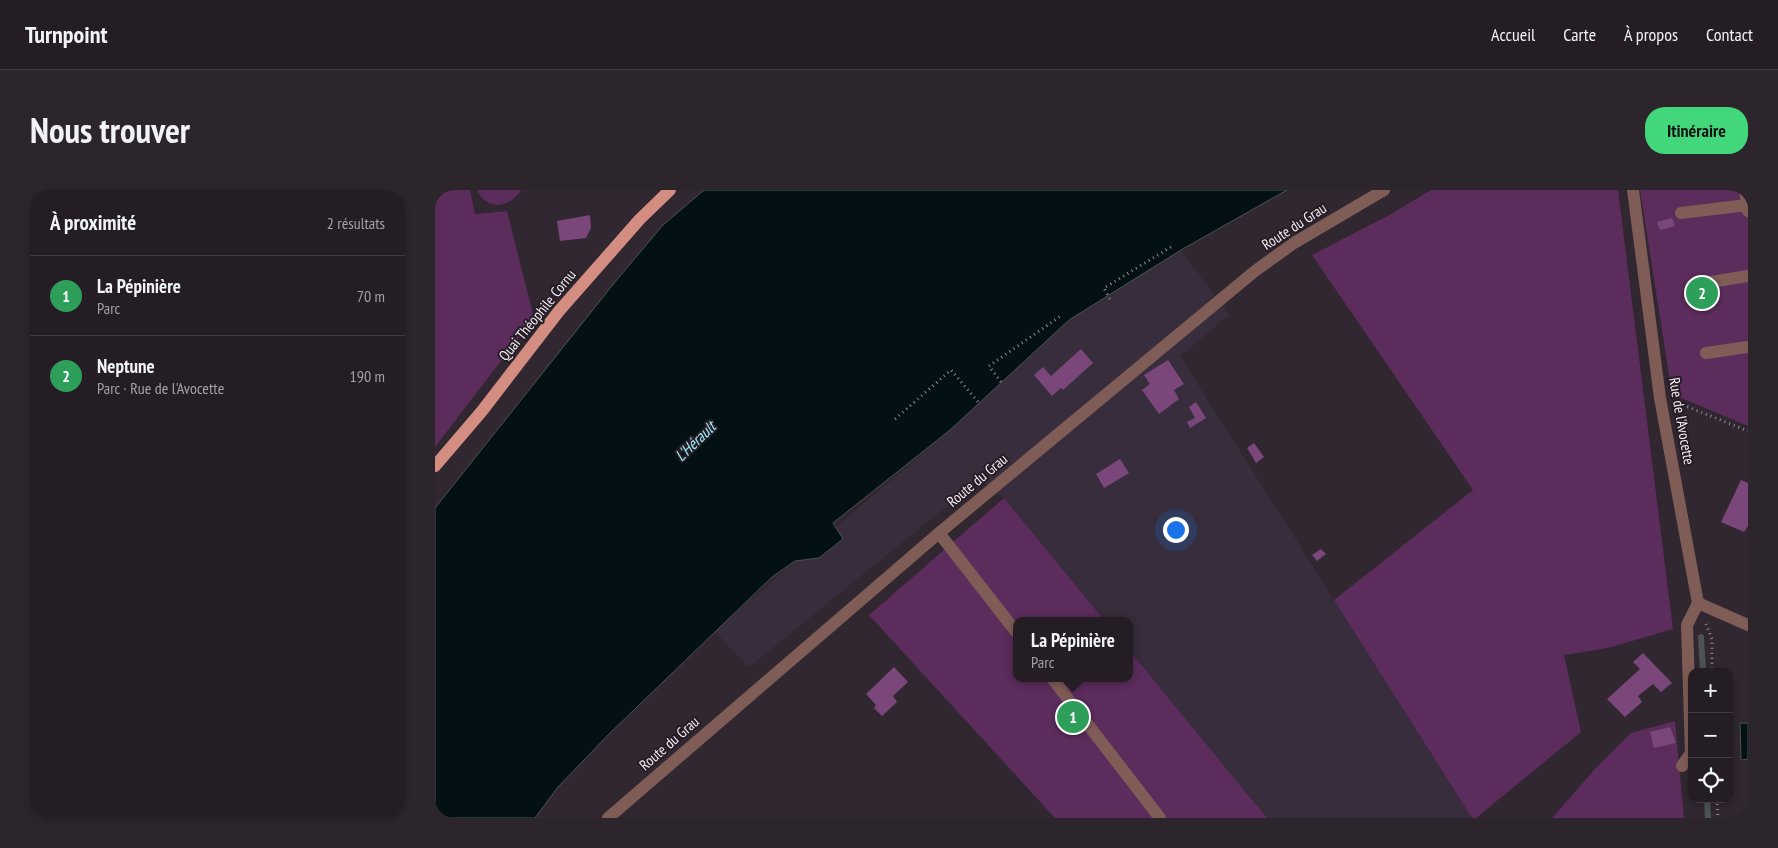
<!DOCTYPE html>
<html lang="fr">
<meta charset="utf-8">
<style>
:root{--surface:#241d24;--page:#2c262c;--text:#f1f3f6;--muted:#a3a2a6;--line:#413b41;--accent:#43d77b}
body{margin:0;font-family:"PT Sans Narrow",sans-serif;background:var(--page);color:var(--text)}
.controls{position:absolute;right:15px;bottom:15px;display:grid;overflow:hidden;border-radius:10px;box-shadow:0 2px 8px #0003}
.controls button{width:45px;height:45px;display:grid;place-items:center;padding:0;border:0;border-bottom:1px solid var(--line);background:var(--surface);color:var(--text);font:25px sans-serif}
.you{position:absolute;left:740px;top:339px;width:18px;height:18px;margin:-12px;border:4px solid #fff;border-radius:50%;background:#1a73e8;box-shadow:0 0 0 8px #1a73e833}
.badge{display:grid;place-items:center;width:32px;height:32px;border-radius:50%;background:var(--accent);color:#fff;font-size:16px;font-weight:700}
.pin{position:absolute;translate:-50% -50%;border:2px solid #fff;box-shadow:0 1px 5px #0006}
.popup{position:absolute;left:578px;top:427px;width:120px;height:65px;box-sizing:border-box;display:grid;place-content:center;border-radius:10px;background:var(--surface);filter:drop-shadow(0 1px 4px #0005);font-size:16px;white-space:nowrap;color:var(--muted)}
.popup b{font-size:19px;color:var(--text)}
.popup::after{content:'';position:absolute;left:50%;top:100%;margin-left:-10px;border:10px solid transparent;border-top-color:var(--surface)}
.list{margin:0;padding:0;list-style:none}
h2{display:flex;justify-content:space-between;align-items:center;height:65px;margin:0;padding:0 20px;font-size:21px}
h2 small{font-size:16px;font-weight:400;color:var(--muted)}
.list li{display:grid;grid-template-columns:32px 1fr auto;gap:15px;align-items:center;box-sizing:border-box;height:80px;padding:0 20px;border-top:1px solid var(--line)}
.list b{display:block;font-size:19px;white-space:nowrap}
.list p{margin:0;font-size:16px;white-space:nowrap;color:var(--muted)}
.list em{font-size:16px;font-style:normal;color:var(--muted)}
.icon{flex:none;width:28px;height:28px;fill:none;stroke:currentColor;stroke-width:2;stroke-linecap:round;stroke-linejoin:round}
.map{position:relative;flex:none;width:1313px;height:628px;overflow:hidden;border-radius:20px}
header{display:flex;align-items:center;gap:30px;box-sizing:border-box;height:70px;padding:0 25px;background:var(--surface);border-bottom:1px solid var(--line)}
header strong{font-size:24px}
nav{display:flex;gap:28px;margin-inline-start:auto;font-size:18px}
.intro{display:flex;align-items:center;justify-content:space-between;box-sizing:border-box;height:120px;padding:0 30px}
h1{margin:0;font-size:35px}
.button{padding:12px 22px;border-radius:20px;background:var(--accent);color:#111;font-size:18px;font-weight:700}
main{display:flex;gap:30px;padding:0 30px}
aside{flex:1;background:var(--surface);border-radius:20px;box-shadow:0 2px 8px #0003}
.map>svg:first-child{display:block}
.industrial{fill:#382d3c}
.green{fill:#5c2c5c}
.water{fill:#041114;stroke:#4c5357}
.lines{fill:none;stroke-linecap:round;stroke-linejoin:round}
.stream{stroke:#4c5357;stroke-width:6}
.building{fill:#7b477b}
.path{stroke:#928a92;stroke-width:3;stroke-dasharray:1 4;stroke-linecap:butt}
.minor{stroke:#7f5d56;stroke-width:12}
.major{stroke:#d38e81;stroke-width:12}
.labels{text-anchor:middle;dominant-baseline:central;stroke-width:4;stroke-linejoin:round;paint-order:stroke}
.street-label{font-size:15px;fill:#f3ecf2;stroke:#261d26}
.water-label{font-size:16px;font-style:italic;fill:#9ceafa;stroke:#261d26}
</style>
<header>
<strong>Turnpoint</strong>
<nav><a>Accueil</a><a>Carte</a><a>À propos</a><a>Contact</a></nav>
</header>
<div class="intro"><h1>Nous trouver</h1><a class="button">Itinéraire</a></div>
<main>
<aside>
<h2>À proximité<small>2 résultats</small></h2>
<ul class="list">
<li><span class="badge" style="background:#2e9e5b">1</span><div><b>La Pépinière</b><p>Parc</p></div><em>70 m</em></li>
<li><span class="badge" style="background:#2e9e5b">2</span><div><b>Neptune</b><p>Parc · Rue de l'Avocette</p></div><em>190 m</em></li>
</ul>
</aside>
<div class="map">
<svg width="1313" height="628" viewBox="0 0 1313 628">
<rect width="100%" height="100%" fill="#302730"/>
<path class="industrial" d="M746 60 794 125 745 166 1037 628H832L694 460V431H670L569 308 544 290 314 477 279 441 515 240 634 130Z"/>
<g class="green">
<path d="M0 0H35L40 24 72 21 99 128 0 257Z"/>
<path d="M42 0H86C76 18 51 21 42 0Z"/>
<path d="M996 0H1183L1238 439 1173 458 1129 465 1146 542 1041 628H1037L899 410 1038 300 877 65 958 23Z"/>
<path d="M1205 0H1313V236L1237 204Z"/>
<path d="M569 308 670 431H582V488H694V460L832 628H620L434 425Z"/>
<path d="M1240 531 1249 628H1117L1161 578 1196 543Z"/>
</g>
<g class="water">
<path d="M269 0H852L746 60 634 130 515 240 398 333 408 349 384 368 360 371 337 387 174 544 123 597 100 628H0V318L180 92 228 35Z"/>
<path d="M1305 533H1313V569L1306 570Z"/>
</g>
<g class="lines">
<g class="stream">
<path d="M1266 447 1268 482"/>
<path d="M1272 609 1273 628"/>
</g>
</g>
<g class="building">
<path d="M155 25 156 38 151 48 125 51 122 31Z"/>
<path d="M1237 28 1240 36 1225 40 1222 32Z"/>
<path d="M646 159 658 173 628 200 626 198 617 206 599 185 608 177 616 186Z"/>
<path d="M733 170 749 194 739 200 744 209 724 224 707 200 715 194 709 185Z"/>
<path d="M761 212 771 228 755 238 752 232 760 228 754 217Z"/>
<path d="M819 253 829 267 821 273 812 258Z"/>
<path d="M685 269 694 283 669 298 661 284Z"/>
<path d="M1306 290 1313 293V336L1309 342 1286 332Z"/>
<path d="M886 359 891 364 882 371 877 365Z"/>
<path d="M1208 463 1237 493 1226 502 1218 494 1203 506 1207 512 1190 527 1172 509 1205 479 1198 472Z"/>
<path d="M459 477 473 492 458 506 462 512 447 526 439 518 441 515 431 504Z"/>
<path d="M1235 537 1241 553 1219 558 1215 542Z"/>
</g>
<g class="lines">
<g class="path">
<path d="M675 109 669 98 736 57"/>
<path d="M566 192 554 176 627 125"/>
<path d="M1243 213 1313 241"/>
<path d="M460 229 516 180 544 213"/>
<path d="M1271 434 1277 449V482"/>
<path d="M1282 609 1283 628"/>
</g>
<g class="minor">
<path d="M1198 0 1225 208 1263 413"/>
<path d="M1310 0 1313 21"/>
<path d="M1246 23 1312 15"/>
<path d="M1258 95 1313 86"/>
<path d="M1271 163 1313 157"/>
<path d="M504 343 582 443"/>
<path d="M1263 413 1313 435"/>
<path d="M617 488 725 628"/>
<path d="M1247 576 1256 563 1252 435 1263 413"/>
<path d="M173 628 504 343 820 81 859 53 949 0"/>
</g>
<path class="major" d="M0 276 47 221 124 121 205 29 235 0"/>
</g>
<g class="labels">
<g class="street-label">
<text transform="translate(859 36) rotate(-33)">Route du Grau</text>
<text transform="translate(102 125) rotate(-51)">Quai Théophile Cornu</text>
<text transform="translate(1247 231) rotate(80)">Rue de l'Avocette</text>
<text transform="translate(542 290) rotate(-40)">Route du Grau</text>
<text transform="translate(234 553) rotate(-41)">Route du Grau</text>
</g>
<g class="water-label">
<text transform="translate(260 251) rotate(-44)">L'Hérault</text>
</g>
</g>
</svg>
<div class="controls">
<button>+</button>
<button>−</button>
<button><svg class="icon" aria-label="locate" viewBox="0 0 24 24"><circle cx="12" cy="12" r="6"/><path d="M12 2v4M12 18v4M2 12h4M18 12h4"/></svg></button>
</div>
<div class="you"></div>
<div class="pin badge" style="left:638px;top:527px;background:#2e9e5b">1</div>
<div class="popup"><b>La Pépinière</b>Parc</div>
<div class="pin badge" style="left:1267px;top:103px;background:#2e9e5b">2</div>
</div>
</main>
